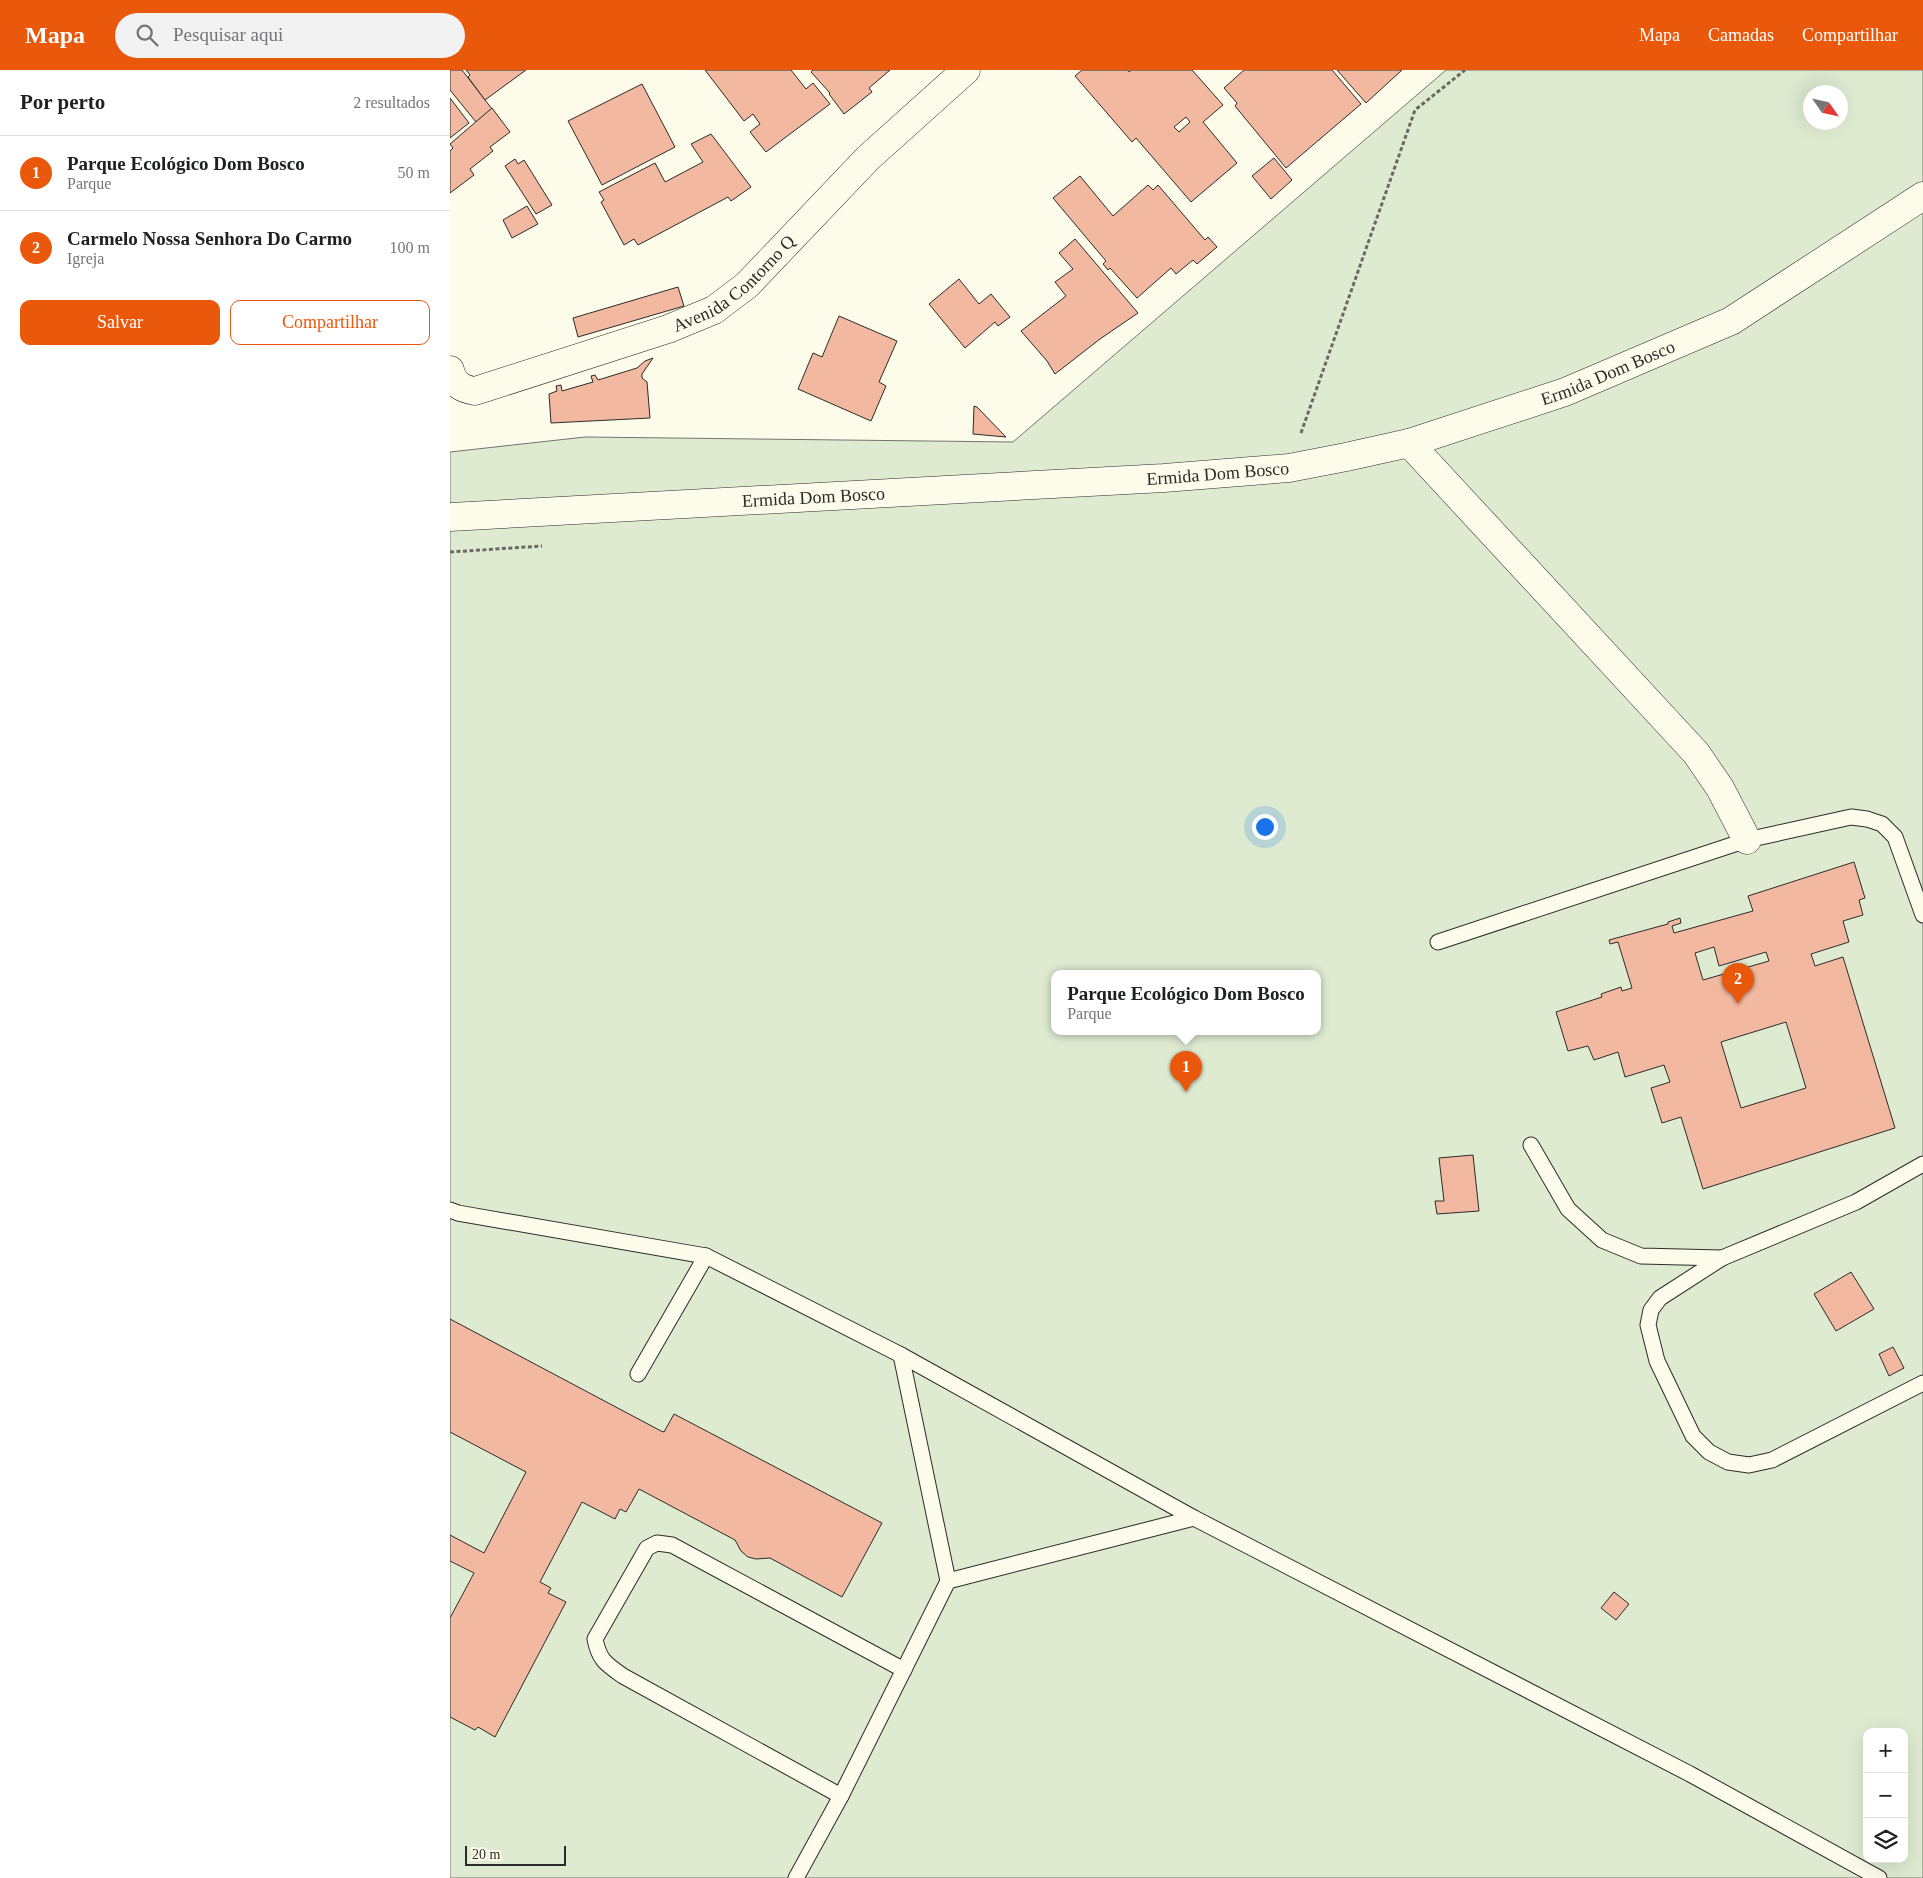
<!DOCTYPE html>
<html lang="pt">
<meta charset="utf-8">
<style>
:root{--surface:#fff;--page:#f2f2f2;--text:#202124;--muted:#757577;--line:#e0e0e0;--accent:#ea580c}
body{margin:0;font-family:"Times New Roman",serif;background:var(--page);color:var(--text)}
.controls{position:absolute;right:15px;bottom:15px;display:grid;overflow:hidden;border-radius:10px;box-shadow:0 5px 20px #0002}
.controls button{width:45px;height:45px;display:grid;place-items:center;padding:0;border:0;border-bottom:1px solid var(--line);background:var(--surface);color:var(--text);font:25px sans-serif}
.compass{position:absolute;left:1353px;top:15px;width:45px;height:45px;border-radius:50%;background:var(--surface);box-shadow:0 5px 20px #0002;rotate:124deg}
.scale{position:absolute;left:15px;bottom:12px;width:101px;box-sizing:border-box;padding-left:5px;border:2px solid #2b2b2b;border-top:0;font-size:14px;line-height:18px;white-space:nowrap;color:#2b2b2b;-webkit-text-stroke:4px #fdfbea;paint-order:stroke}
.you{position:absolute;left:814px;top:756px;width:18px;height:18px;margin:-12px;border:4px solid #fff;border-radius:50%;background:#1a73e8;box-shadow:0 0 0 8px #1a73e833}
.badge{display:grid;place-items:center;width:32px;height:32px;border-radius:50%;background:var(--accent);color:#fff;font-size:16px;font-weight:700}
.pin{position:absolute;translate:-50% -41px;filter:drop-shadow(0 1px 2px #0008)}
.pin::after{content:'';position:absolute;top:26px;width:18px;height:15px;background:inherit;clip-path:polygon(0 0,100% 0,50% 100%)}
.popup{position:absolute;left:601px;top:900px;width:270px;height:65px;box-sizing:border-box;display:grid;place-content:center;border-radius:10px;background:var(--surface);filter:drop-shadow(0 1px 4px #0005);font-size:16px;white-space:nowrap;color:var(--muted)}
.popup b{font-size:19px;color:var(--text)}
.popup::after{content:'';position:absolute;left:50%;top:100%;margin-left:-10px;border:10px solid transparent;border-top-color:var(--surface)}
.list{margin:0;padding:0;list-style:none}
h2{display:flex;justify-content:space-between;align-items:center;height:65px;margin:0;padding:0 20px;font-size:21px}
h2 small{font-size:16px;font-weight:400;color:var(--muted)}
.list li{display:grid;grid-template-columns:32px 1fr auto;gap:15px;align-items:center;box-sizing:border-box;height:75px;padding:0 20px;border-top:1px solid var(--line)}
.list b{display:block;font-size:19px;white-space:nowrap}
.list p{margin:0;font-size:16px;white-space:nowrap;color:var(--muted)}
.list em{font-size:16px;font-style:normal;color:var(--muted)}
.actions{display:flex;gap:10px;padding:15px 20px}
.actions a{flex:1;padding:11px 0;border:1px solid var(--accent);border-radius:10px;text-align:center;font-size:18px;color:var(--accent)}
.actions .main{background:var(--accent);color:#fff}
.icon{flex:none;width:28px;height:28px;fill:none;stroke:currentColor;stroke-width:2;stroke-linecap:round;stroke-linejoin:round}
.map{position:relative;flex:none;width:1473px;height:1808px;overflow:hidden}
header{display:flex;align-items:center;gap:30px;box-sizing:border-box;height:70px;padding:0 25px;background:var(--accent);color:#fff}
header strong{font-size:24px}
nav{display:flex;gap:28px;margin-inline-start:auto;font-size:18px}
.search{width:350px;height:45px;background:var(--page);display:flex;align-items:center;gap:12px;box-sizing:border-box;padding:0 18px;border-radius:28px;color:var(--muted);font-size:19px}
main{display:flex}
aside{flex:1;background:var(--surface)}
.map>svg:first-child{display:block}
.green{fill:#deebd1;stroke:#74746e;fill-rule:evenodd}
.building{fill:#f2b8a0;stroke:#2b2b2b;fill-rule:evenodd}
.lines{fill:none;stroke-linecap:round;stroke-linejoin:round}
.service-casing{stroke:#2b2b2b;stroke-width:17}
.minor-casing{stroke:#2b2b2b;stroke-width:29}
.path{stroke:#6a6964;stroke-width:3;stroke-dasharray:4 2.5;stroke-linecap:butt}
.service{stroke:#fdfbea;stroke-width:15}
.minor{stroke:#fdfbea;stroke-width:28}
.labels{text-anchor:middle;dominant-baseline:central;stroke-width:4;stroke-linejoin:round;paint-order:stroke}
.street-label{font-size:18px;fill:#2b2b2b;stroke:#fdfbea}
</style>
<header>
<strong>Mapa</strong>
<div class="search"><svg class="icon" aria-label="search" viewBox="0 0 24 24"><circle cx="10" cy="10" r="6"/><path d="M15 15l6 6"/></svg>Pesquisar aqui</div>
<nav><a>Mapa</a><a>Camadas</a><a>Compartilhar</a></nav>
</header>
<main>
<aside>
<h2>Por perto<small>2 resultados</small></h2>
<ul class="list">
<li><span class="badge">1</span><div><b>Parque Ecológico Dom Bosco</b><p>Parque</p></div><em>50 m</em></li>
<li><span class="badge">2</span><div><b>Carmelo Nossa Senhora Do Carmo</b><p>Igreja</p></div><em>100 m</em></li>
</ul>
<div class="actions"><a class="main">Salvar</a><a>Compartilhar</a></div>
</aside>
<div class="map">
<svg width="1473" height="1808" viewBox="0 0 1473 1808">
<rect width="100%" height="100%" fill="#fdfbea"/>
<path class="green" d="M996 0H1473V1808H0V382L135 367 563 372ZM1360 22H1390V52H1360ZM605 903H867V961H605ZM1417 1662H1454V1789H1417Z"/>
<g class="building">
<path d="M0 0H12L42 39 26 52 0 20Z"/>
<path d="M16 0H76L35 30 18 7 20 5Z"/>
<path d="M255 0H341L356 19 363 13 380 34 316 82 300 62 310 54 303 44 294 51Z"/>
<path d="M363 0H440L419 18 422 22 394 44 379 24 380 23 361 2Z"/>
<path d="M632 0H678L679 2 681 0H742L773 35 753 52 787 93 741 132 686 68 682 72 625 6ZM736 47 740 52 729 62 724 57Z"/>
<path d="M794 0H882L911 34 836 98 785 36 787 33 774 18Z"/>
<path d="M887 0H952L916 33Z"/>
<path d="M192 14 225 77 152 115 118 51Z"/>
<path d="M0 28 19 53 0 68Z"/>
<path d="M42 38 60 62 40 77 43 81 20 99 24 105 0 123V81L3 78 0 74Z"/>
<path d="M261 64 301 117 281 131 278 127 188 175 184 169 174 175 151 132 154 130 149 122 205 93 215 112 253 92 241 74Z"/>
<path d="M824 88 842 110 821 129 802 106Z"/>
<path d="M65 89 68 94 74 90 102 135 86 144 55 96Z"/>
<path d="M630 106 663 146 698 115 703 120 708 115 755 170 758 167 767 177 747 194 743 190 726 204 721 198 687 228 660 198 658 200 653 194 656 191 603 128Z"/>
<path d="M77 136 88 154 62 168 53 150Z"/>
<path d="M625 169 688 243 650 269 605 304 597 291 571 261 616 226 605 212 623 199 609 183Z"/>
<path d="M509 209 529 234 541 224 560 247 548 256 545 252 515 278 479 234Z"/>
<path d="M228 217 234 236 128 267 123 248Z"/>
<path d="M389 246 447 271 429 312 436 316 421 351 348 319 363 283 372 287Z"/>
<path d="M203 288 192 304V308L197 312 200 348 101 353 99 324 107 321 106 316 111 315 112 321 143 312 141 306 145 305 148 310 187 298 195 291Z"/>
<path d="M524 336 527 337 556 367 523 364Z"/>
<path d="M1404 792 1415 828 1409 830 1413 845 1393 851 1399 872 1361 884 1365 896 1393 887 1445 1058 1253 1119 1231 1047 1212 1053 1201 1018 1220 1012 1214 995 1175 1007 1168 982 1144 990 1138 976 1118 981 1106 942 1152 927 1151 924 1171 917 1172 921 1182 918 1168 872 1160 874 1159 870 1218 854V852L1230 848 1231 853 1222 856 1224 863 1303 841 1298 826ZM1264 877 1269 896 1316 882 1319 891 1253 910 1245 883ZM1336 952 1356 1018 1291 1038 1271 972Z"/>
<path d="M1023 1085 1029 1141 987 1144 985 1131H994L989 1088Z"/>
<path d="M1401 1202 1424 1239 1386 1261 1364 1224Z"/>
<path d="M0 1249 211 1361 214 1362 224 1344 432 1453 392 1527 320 1488 306 1489 298 1487 291 1481 285 1470 189 1419 176 1442 170 1439 165 1449 132 1432 90 1512 101 1518 98 1523 116 1532 45 1667 28 1657 25 1660 0 1647V1548L24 1503 0 1491V1465L34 1483 76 1402 0 1362Z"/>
<path d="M1443 1277 1454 1298 1439 1306 1429 1284Z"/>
<path d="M1164 1522 1179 1534 1166 1550 1151 1538Z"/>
</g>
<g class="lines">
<g class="service-casing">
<g id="service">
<path d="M988 872 1297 770 1401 747 1417 749 1432 754 1445 767 1473 845"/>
<path d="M1081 1075 1118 1139 1152 1170 1191 1186 1272 1188 1406 1132 1473 1094"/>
<path d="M0 1140 8 1143 256 1186 451 1285 744 1448 1240 1704 1429 1808"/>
<path d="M1272 1188 1210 1228 1201 1240 1198 1255 1207 1291 1243 1366 1259 1382 1278 1392 1299 1395 1322 1390 1473 1313"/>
<path d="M451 1285 498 1511"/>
<path d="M188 1304 256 1186"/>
<path d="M391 1726 173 1606C156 1594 149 1590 145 1569L197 1478 207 1473 222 1475 454 1600"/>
<path d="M346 1808 391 1726 498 1511 744 1448"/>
</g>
</g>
<g class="minor-casing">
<g id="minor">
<path id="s1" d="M0 300C3 314 12 319 25 321L218 259 264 240 297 215 418 88 516 0"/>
<path d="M959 373 1246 683 1270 718 1297 770"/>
<path id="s2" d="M0 447 714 408 839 398 896 387 959 373 1115 322 1281 251 1473 126"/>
</g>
</g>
<g class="path">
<path d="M851 363 965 40 1015 0"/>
<path d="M0 482 92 476"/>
</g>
<use href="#service" class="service"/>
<use href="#minor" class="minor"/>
</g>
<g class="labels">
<g class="street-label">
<text stroke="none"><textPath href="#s1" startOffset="319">Avenida Contorno Q</textPath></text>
<text stroke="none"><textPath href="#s2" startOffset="1174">Ermida Dom Bosco</textPath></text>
<text stroke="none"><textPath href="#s2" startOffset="769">Ermida Dom Bosco</textPath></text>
<text stroke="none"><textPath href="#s2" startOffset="364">Ermida Dom Bosco</textPath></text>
</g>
</g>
</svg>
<div class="controls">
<button>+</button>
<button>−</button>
<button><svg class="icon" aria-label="layers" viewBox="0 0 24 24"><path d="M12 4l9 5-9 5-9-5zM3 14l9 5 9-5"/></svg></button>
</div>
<svg class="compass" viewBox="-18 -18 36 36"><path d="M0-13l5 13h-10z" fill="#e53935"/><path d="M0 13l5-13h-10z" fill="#757577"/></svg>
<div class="scale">20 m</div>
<div class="you"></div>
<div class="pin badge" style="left:736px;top:1022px">1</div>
<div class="popup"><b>Parque Ecológico Dom Bosco</b>Parque</div>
<div class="pin badge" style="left:1288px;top:934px">2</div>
</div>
</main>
